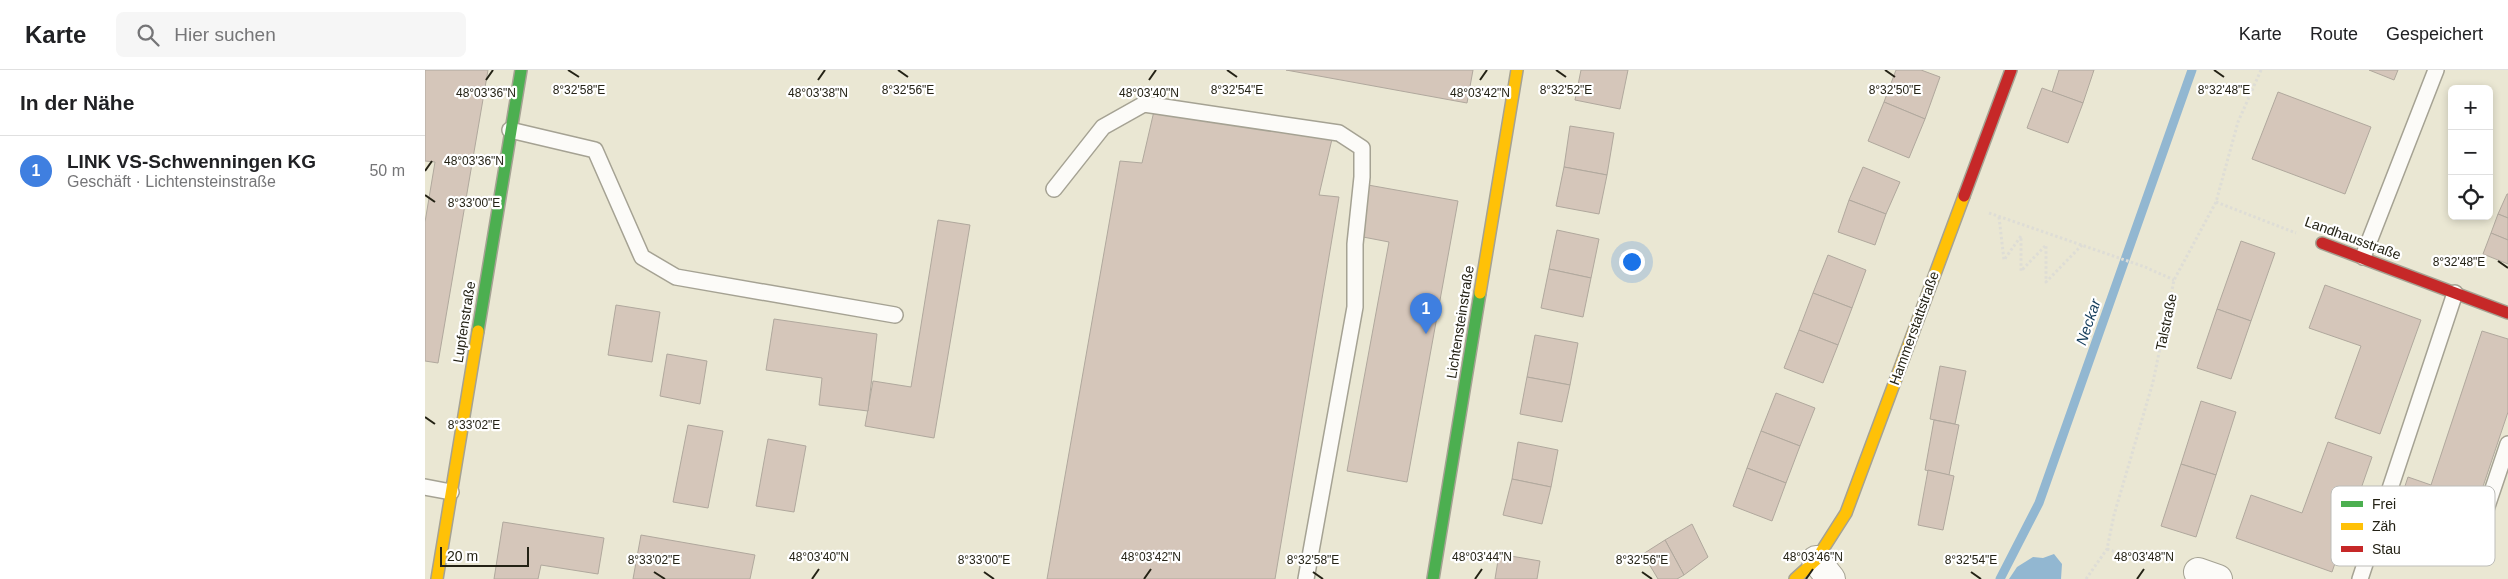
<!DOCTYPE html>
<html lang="de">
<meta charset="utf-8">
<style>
:root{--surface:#fff;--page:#f6f6f6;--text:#202124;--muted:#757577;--line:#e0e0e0;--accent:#696758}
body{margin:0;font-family:Helvetica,sans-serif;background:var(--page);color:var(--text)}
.controls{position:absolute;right:15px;top:15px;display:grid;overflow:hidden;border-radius:8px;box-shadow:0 2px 8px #0003}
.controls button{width:45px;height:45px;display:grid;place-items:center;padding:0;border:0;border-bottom:1px solid var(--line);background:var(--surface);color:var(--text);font:25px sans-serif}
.scale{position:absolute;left:15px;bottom:12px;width:89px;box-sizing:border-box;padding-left:5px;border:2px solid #242215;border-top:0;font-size:14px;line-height:18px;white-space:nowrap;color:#242215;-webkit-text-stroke:4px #fff;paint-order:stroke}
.you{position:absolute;left:1206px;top:191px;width:18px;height:18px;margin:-12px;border:4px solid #fff;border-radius:50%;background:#1a73e8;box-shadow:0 0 0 8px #1a73e833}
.badge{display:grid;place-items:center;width:32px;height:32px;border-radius:50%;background:var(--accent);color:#fff;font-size:16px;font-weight:700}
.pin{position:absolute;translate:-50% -41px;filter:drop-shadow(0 1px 2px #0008)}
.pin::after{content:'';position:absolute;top:26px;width:18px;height:15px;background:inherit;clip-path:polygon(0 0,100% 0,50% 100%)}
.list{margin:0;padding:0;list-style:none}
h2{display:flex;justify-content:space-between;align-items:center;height:65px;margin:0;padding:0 20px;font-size:21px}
h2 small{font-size:16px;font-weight:400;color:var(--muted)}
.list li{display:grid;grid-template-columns:32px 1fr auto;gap:15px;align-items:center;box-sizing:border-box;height:70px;padding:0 20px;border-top:1px solid var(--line)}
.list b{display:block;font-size:19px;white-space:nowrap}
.list p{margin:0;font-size:16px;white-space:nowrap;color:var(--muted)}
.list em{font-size:16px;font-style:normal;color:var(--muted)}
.icon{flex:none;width:28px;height:28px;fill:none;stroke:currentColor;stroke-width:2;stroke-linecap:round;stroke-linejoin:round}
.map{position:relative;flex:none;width:2083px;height:509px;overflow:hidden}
header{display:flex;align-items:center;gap:30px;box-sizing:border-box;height:70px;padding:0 25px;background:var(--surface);border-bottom:1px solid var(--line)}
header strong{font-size:24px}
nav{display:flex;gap:28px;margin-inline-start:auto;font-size:18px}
.search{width:350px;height:45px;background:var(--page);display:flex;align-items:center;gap:12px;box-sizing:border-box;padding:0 18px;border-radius:8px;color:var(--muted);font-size:19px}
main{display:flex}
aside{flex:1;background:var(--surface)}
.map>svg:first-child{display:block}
.water{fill:#92b7d1}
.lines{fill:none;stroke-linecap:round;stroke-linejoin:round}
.stream{stroke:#92b7d1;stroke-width:9}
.building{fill:#d5c6ba;stroke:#b0a89d}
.lane-casing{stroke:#a5a293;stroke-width:18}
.street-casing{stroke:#a5a293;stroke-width:30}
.fast-casing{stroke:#a5a293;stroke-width:14}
.slow-casing{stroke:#a5a293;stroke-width:14}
.jam-casing{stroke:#a5a293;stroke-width:14}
.path{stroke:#deddd6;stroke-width:3;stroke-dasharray:2.5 2.5;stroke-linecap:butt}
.lane{stroke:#fcfbf8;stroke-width:15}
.street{stroke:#fcfbf8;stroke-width:28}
.fast{stroke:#4caf50;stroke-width:11}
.slow{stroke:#ffc107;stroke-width:11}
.jam{stroke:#c62828;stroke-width:11}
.ticks{fill:none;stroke:#242215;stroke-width:2}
.labels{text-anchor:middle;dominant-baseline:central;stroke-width:4.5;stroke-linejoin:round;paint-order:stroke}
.street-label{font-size:14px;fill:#242215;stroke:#fff}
.water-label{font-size:15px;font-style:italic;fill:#123b5a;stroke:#fff}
.key{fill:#fff;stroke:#bdbdb9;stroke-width:1}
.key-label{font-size:14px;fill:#242215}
.ticks-label{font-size:12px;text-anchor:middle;fill:#242215;stroke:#fff;stroke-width:4.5;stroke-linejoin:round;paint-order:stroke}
</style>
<header>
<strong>Karte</strong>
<div class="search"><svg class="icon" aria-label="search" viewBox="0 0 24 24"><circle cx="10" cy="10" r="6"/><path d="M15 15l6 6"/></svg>Hier suchen</div>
<nav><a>Karte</a><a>Route</a><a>Gespeichert</a></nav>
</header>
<main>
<aside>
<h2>In der Nähe<small></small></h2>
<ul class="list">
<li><span class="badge" style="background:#3f7fe0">1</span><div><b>LINK VS-Schwenningen KG</b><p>Geschäft · Lichtensteinstraße</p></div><em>50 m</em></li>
</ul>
</aside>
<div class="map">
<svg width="2083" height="509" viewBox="0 0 2083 509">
<rect width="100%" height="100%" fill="#eae7d3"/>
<path class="water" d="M1629 484 1637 494 1636 509H1584L1592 497 1608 487 1618 488Z"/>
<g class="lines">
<path class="stream" d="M1575 509 1614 433 1767 0"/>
</g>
<g class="building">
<path d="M0 0H63L13 293 0 291V152L10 92 0 91Z"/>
<path d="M861 0H1048L1042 33Z"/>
<path d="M1156 0H1203L1195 39 1150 30Z"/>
<path d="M1471 0H1496L1515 7 1500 49 1459 32Z"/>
<path d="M1634 0H1669L1658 33 1627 22Z"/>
<path d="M1944 0H1973L1969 10Z"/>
<path d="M1617 18 1658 33 1643 73 1602 58Z"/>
<path d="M1853 22 1946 57 1920 124 1827 89Z"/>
<path d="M1459 32 1500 49 1484 88 1443 71Z"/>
<path d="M729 41 907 69 894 125 914 127 850 509H622L695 91 717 93Z"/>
<path d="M1145 56 1189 63 1182 105 1139 97Z"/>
<path d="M1139 97 1182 105 1174 144 1131 136Z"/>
<path d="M1438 97 1475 112 1461 144 1424 130Z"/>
<path d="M943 115 1033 131 982 412 922 401 964 172 933 166Z"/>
<path d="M2082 124H2083V148L2073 144Z"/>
<path d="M1424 130 1461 144 1450 175 1413 162Z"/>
<path d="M2073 144 2083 148V170L2066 163Z"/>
<path d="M513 150 545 155 509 368 440 356 448 311 486 317Z"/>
<path d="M1132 160 1174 169 1166 208 1124 199Z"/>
<path d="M2066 163 2083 170V194L2058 184Z"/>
<path d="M1816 171 1850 183 1826 251 1792 239Z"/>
<path d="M1403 185 1441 200 1427 238 1388 223Z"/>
<path d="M1124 199 1166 208 1158 247 1116 238Z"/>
<path d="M1900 215 1996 250 1955 364 1910 348 1936 276 1884 258Z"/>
<path d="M1388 223 1427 238 1413 275 1374 260Z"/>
<path d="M191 235 235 242 227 292 183 285Z"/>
<path d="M1792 239 1826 251 1806 309 1772 298Z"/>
<path d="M349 249 452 264 443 341 394 335 397 308 341 300Z"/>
<path d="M1374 260 1413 275 1398 313 1359 298Z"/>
<path d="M2057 261 2083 269V342L2035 485 1965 461 1983 407 2006 415Z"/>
<path d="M1110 265 1153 273 1145 315 1102 307Z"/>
<path d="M242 284 282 291 275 334 235 326Z"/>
<path d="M1515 296 1541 301 1530 354 1505 349Z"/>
<path d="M1102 307 1145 315 1137 352 1095 344Z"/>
<path d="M1351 323 1390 338 1375 376 1336 361Z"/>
<path d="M1776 331 1811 342 1791 405 1756 394Z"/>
<path d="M1509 350 1534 355 1524 405 1500 400Z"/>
<path d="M263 355 298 361 283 438 248 432Z"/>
<path d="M1336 361 1375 376 1361 413 1322 398Z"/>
<path d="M343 369 381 376 369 442 331 436Z"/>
<path d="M1093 372 1133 380 1126 417 1087 409Z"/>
<path d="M1903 372 1947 387 1907 502 1811 468 1826 425 1877 443Z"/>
<path d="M1756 394 1791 405 1771 467 1736 456Z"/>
<path d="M1322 398 1361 413 1347 451 1308 436Z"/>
<path d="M1503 400 1529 406 1518 460 1493 455Z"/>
<path d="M1087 409 1126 417 1117 454 1078 445Z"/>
<path d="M78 452 179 468 173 504 116 495 113 509H69Z"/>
<path d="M1267 454 1283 487 1259 505 1240 470Z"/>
<path d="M216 465 330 485 325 509H208Z"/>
<path d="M1240 470 1259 505 1252 509H1233L1218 484Z"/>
<path d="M1074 484 1115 491 1112 509H1070Z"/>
</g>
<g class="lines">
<g class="lane-casing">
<g id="lane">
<path d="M85 60 170 80 217 187 251 207 470 245"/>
<path d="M629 119 678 57 719 34 914 63 937 78V107L930 174V237L881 509"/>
<path d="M1938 187 2011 0"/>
<path d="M0 417 26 422"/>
<path d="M2047 481 2083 374"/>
<path d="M1935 509 2030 223"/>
</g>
</g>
<g class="street-casing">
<g id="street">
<path d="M1391 490 1406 509"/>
<path d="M1773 502 1793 509"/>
</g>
</g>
<g class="fast-casing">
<g id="fast">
<path d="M53 261 96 0"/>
<path d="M1008 509 1055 223"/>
</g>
</g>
<g class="slow-casing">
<g id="slow">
<path d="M1055 223 1092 0"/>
<path d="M12 509 53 261"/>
<path d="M1370 509 1391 490 1421 443 1539 126"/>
</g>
</g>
<g class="jam-casing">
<g id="jam">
<path d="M1539 126 1586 0"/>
<path d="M1897 173 2083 243"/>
</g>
</g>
<g class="path">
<path d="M1791 132 1871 163"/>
<path d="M1564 143 1720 197 1749 210"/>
<path d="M1574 147 1579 190 1596 166V201L1621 175V212L1657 175"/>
<path d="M1682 479 1693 483"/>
<path d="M1661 509 1682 479 1689 445 1728 312 1749 210 1791 132 1813 52 1836 0"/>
</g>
<use href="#lane" class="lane"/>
<use href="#street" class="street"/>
<use href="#fast" class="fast"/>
<use href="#slow" class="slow"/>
<use href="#jam" class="jam"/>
</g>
<path class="ticks" d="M143 0 154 7M473 0 483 7M802 0 812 7M1131 0 1141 7M1460 0 1470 7M1789 0 1799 7M61 10 68 0M393 10 400 0M724 10 731 0M1055 10 1062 0M0 101 7 91M0 125 10 132M2073 191 2083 198M0 347 10 354M229 502 240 509M559 502 569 509M888 502 898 509M1217 502 1227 509M1546 502 1556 509M387 509 394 499M719 509 726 499M1050 509 1057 499M1381 509 1388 499M1712 509 1719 499"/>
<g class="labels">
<g class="street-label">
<text transform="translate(1928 168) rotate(20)">Landhausstraße</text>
<text transform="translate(39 252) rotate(-81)">Lupfenstraße</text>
<text transform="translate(1035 252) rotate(-81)">Lichtensteinstraße</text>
<text transform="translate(1741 252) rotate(-78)">Talstraße</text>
<text transform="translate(1489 258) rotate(-70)">Hammerstattstraße</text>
</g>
<g class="water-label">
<text transform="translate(1663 252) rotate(-71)">Neckar</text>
</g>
</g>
<rect x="1906" y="416" width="164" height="80" rx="8" class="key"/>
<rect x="1916" y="431" width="22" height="6" fill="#4caf50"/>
<rect x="1916" y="453" width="22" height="7" fill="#ffc107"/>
<rect x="1916" y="476" width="22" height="6" fill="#c62828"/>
<g class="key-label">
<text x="1947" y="439">Frei</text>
<text x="1947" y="461">Zäh</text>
<text x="1947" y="484">Stau</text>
</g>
<g class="ticks-label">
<text x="483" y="24">8°32'56"E</text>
<text x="812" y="24">8°32'54"E</text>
<text x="1141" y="24">8°32'52"E</text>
<text x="1470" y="24">8°32'50"E</text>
<text x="154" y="24">8°32'58"E</text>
<text x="1799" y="24">8°32'48"E</text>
<text x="61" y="27">48°03'36"N</text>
<text x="393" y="27">48°03'38"N</text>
<text x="724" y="27">48°03'40"N</text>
<text x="1055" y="27">48°03'42"N</text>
<text x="49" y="95">48°03'36"N</text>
<text x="49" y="137">8°33'00"E</text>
<text x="2034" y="196">8°32'48"E</text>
<text x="49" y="359">8°33'02"E</text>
<text x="394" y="491">48°03'40"N</text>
<text x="726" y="491">48°03'42"N</text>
<text x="1057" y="491">48°03'44"N</text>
<text x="1388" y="491">48°03'46"N</text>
<text x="1719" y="491">48°03'48"N</text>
<text x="229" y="494">8°33'02"E</text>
<text x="559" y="494">8°33'00"E</text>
<text x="888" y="494">8°32'58"E</text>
<text x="1217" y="494">8°32'56"E</text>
<text x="1546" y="494">8°32'54"E</text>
</g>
</svg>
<div class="controls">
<button>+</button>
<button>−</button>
<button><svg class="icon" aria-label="locate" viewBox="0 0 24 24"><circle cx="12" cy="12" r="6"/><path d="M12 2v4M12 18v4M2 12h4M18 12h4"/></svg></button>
</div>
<div class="scale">20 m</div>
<div class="you"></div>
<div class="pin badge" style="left:1001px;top:264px;background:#3f7fe0">1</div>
</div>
</main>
